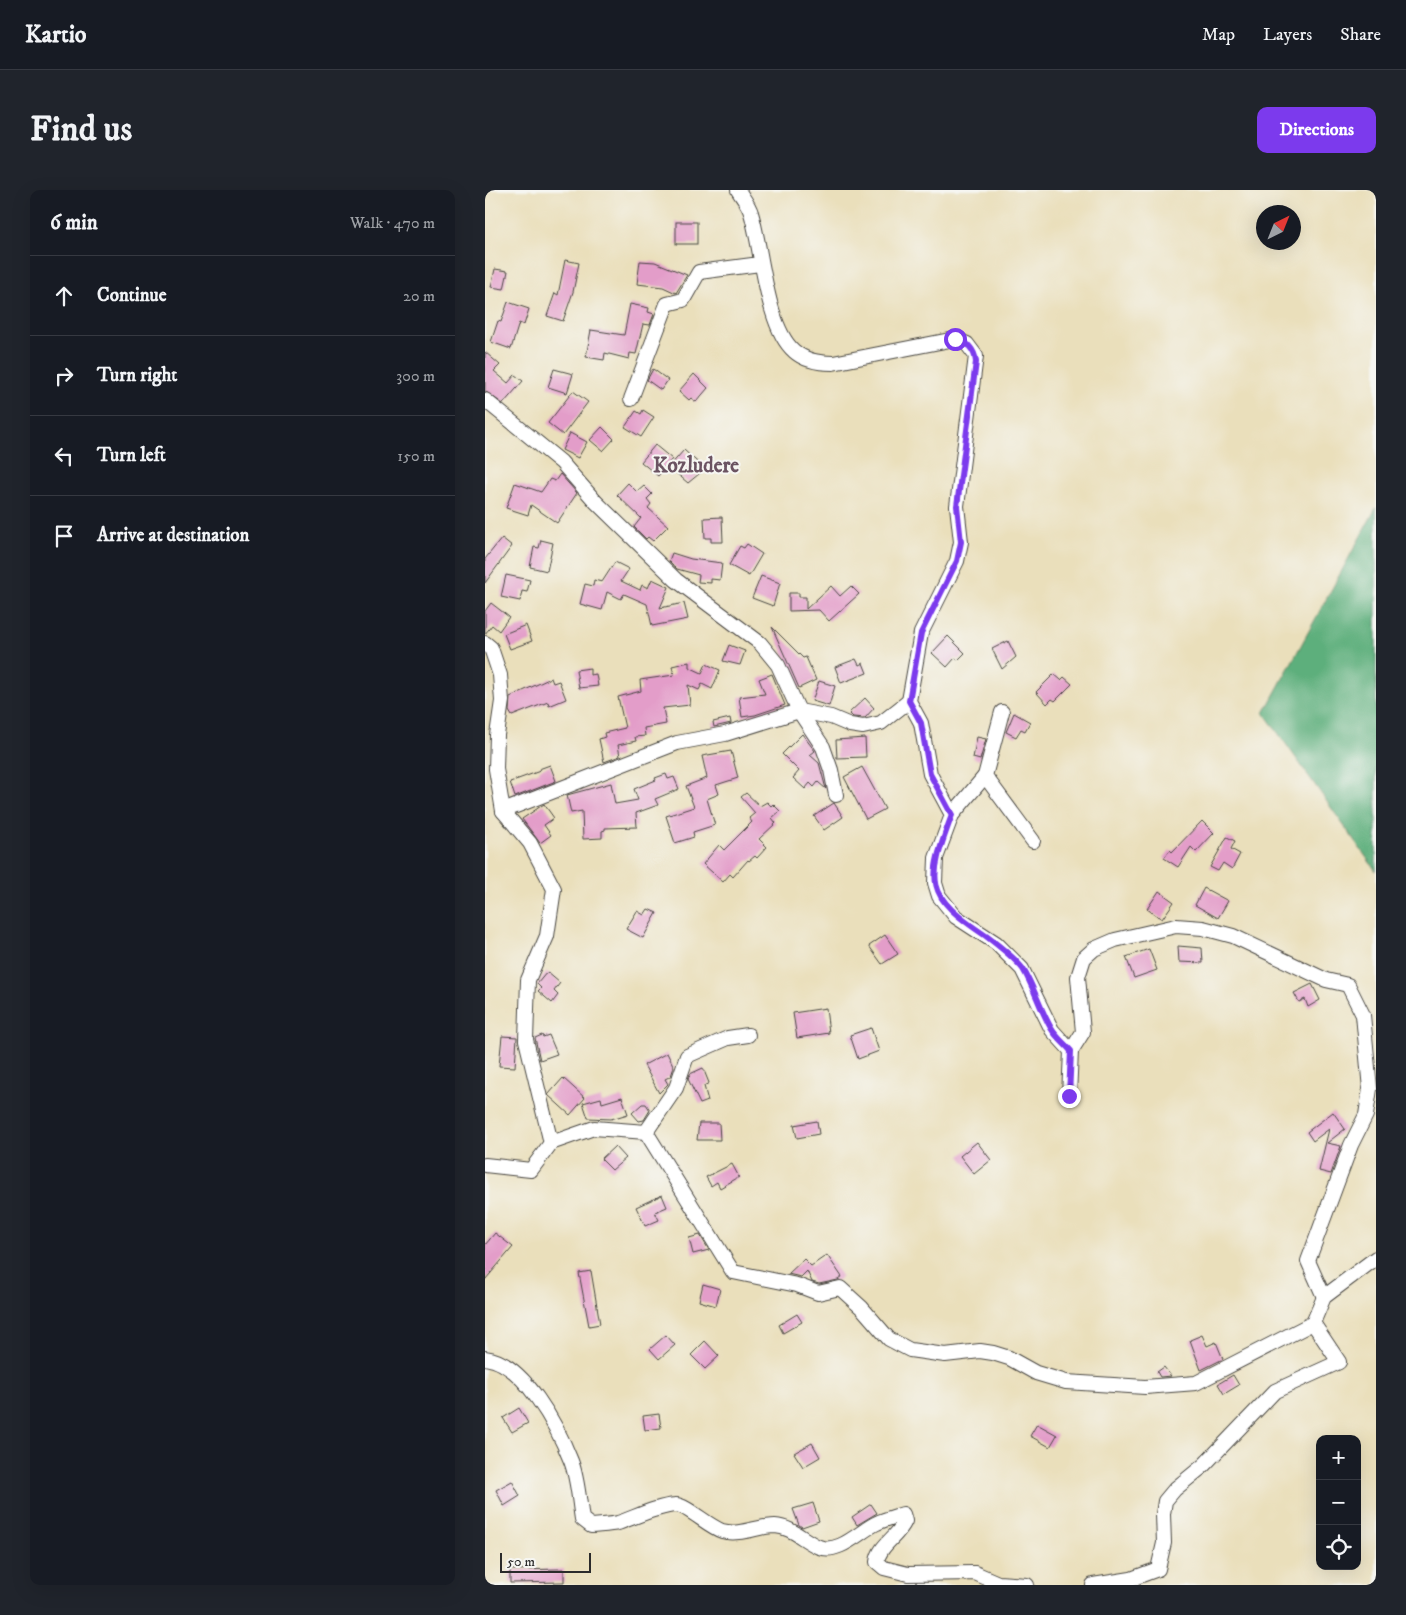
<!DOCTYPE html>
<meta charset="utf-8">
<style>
:root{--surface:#171b24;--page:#20242c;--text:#f1f3f6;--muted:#9ea1a6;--line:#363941;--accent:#7c3aed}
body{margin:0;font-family:"IM FELL DW Pica",serif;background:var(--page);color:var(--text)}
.controls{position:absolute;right:15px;bottom:15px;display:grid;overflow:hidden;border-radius:10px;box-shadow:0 5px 20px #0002}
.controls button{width:45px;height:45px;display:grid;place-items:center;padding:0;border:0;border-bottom:1px solid var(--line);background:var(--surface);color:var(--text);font:25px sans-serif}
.compass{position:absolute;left:771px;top:15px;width:45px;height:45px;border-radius:50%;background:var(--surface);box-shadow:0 5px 20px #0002;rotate:43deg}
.scale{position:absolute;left:15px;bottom:12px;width:91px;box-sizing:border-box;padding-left:5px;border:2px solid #2b2b2b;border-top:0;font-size:14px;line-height:18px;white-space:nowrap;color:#2b2b2b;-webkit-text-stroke:4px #f6f6f2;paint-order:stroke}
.stop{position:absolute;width:15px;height:15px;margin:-11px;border:4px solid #7c3aed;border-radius:50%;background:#fff}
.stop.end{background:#7c3aed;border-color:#fff;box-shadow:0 1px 5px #0008}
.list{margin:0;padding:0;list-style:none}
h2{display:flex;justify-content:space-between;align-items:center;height:65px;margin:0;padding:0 20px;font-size:21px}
h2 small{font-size:16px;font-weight:400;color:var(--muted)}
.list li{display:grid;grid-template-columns:32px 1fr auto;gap:15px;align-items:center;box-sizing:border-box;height:80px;padding:0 20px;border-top:1px solid var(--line)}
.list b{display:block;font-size:19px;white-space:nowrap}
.list em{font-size:16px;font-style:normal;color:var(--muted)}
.icon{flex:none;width:28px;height:28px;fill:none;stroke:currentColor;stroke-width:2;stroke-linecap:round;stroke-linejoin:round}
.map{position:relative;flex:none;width:891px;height:1395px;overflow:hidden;border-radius:10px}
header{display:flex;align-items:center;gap:30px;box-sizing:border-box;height:70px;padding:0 25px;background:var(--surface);border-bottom:1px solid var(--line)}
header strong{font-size:24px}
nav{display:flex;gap:28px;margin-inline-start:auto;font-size:18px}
.intro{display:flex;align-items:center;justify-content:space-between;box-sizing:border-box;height:120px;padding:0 30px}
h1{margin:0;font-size:35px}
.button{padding:12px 22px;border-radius:10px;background:var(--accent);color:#fff;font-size:18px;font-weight:700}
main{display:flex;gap:30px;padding:0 30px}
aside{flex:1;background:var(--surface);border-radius:10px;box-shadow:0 5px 20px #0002}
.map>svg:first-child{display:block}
.forest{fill:#5daf7c;stroke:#446d54}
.building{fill:#e39dc9}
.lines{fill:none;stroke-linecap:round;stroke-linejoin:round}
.minor-casing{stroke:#484641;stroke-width:16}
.minor{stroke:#fff;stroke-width:14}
.route{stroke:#7c3aed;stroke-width:6}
.labels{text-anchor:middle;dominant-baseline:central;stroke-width:4;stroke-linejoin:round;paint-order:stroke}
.quarter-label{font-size:21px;font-weight:bold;fill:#6b5362;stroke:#f6f6f2}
</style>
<header>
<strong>Kartio</strong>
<nav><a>Map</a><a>Layers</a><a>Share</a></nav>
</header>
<div class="intro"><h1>Find us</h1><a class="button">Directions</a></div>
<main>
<aside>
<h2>6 min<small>Walk · 470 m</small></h2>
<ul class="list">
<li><svg class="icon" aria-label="ahead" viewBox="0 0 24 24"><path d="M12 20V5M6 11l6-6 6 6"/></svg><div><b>Continue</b></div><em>20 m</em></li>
<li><svg class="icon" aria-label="right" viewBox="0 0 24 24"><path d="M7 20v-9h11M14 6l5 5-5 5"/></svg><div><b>Turn right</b></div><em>300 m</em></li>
<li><svg class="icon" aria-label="left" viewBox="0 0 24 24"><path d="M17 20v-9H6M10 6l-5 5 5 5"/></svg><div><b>Turn left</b></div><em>150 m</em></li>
<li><svg class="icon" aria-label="arrive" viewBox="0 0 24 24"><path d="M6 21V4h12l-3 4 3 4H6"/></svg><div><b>Arrive at destination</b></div></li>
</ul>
</aside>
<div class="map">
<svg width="891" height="1395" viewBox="0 0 891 1395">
<rect width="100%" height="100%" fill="#f6f6f2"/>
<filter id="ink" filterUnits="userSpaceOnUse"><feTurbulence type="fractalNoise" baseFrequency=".02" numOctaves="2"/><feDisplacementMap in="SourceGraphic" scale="10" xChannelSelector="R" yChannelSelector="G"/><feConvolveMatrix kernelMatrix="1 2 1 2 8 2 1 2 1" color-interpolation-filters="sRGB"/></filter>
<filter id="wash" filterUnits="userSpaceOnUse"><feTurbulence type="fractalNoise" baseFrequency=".0096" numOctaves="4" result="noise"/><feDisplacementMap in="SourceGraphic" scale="20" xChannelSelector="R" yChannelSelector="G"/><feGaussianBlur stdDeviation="1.12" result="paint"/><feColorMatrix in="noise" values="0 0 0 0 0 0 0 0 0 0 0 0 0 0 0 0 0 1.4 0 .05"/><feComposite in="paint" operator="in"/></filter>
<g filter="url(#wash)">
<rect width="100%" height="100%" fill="#eadfbb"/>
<path class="forest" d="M891 318V681L779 523Z"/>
<g id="blocks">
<g class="building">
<rect x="191" y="32" width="21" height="22"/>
<path d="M80 70 94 73 88 102 78 131 62 126 70 103 73 105Z"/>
<path d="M155 71 170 72 202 85 191 103 178 97 152 94Z"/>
<path d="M10 79 23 81 19 99 6 97Z"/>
<path d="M23 112 44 119 39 135 34 133 26 159 6 152 13 131 16 132Z"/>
<path d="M145 114 164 118 163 122 169 124 165 135 158 134 151 164 145 163 144 169 120 163 119 170 101 167 106 140 139 145Z"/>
<path d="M0 162 15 175 9 181 23 193 30 185 38 191 18 214 0 201Z"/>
<path d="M69 179 88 184 82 203 63 197Z"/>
<path d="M168 179 183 190 176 200 162 190Z"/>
<path d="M209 184 223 198 211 212 206 208 204 210 194 201Z"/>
<path d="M88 201 103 212 78 245 63 233Z"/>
<path d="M158 220 169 227 156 247 140 237 151 221 156 224Z"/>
<path d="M117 237 129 249 118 261 105 250Z"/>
<path d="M85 243 102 252 93 268 77 260Z"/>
<path d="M170 255 187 269 173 286 156 272Z"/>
<path d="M199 260 220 279 203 293 184 277Z"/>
<path d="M75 284 92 303 72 333 46 315 43 325 21 318 30 293 56 302 65 289 70 291Z"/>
<path d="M143 293 152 302 159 296 167 304 162 309 166 314 163 318 183 336 168 351 163 347 161 349 149 337 156 328 132 305Z"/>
<path d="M237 327 238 352H226V348H220L219 328Z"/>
<path d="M17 348 27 356 0 393V369Z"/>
<path d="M56 350 68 353 62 381 45 377 49 357 54 358Z"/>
<path d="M262 354 277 364 264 386 244 375 255 356 259 358Z"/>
<path d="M187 363 206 369 237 373 235 390 226 389V393L213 392 214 385 192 379 184 371Z"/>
<path d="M130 372 144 379 136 391 155 400 157 395 163 398 167 389 184 397 175 418 199 413 203 429 167 436 162 414 139 404 136 409 122 402 117 420 95 414 100 394 108 396 109 390 117 392Z"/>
<path d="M21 385 45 390 42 402 37 401 35 411 16 407Z"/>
<path d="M276 386 295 393 288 416 267 408Z"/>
<path d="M346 396 355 406 366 396 374 404 344 431 334 420 304 421V403H314V407H321V419Z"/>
<path d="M6 413 24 427 14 441 7 435 0 444V421Z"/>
<path d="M41 435 47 451 25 459 19 444Z"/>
<path d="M287 437 318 468 321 467 331 490 314 498Z"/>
<path d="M463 446 480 463 473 470 470 468 462 477 447 463Z"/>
<path d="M523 451 531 467 517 479 507 459Z"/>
<path d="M244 455 260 461 255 475 238 471Z"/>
<path d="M371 469 374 475 378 473 382 483 356 493 350 477Z"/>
<path d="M204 472V477L217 483 221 474 235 480 227 499 217 494 214 500 203 495 205 515 178 518 181 534 159 538 160 546 150 547 151 551 133 555 135 566 119 572 114 549 120 547 119 543 140 538 133 507 156 501 155 490 189 485 187 476Z"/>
<path d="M105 478V485L111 484 113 496 94 498 91 480Z"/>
<path d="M287 484 300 515 270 525 257 527 254 507 280 504 274 489Z"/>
<path d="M569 484 576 490 579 487 587 494 570 511 567 509 562 514 551 502Z"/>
<path d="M66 488 68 493 74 491 81 509 64 516 63 512 27 526 24 521 25 507Z"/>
<path d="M334 491 350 496 344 516 327 511Z"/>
<path d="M380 508 389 518 380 528 368 527 364 523Z"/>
<path d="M529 523 545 532 540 541 536 539 531 547 521 542Z"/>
<path d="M245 528 246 533 229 537 228 532Z"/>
<path d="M317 544 330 561 325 565 334 573 341 599 333 592 329 597 325 593 320 599 308 588 314 581 297 564Z"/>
<path d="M492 547 501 549 495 570 488 568Z"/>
<path d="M380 548 381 567 352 568 351 550Z"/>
<path d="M246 561 253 588 231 595 234 604 222 609 230 635 208 642 209 647 190 653 181 626 209 617 201 596 222 588 217 566Z"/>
<path d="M65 575 71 591 30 607 25 592 55 581 54 579Z"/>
<path d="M377 577 400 619 381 629 359 587Z"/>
<path d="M181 584 183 589 189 587 194 599 170 609 173 615 151 623 152 637 120 638V640L117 641V648L98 649 97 621 86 623 82 605 126 593 130 614 153 610 149 599 171 590 170 588Z"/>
<path d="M261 603 275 616 282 612 286 616 288 614 295 621 287 628 291 633 274 649 282 657 272 668 270 666 264 671 263 670 248 687 245 684 238 692 218 674 234 655 239 660 267 632 264 628 270 623 256 607Z"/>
<path d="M349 613 358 627 339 640 329 626Z"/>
<path d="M59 614 69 628 59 635 66 645 55 653 37 629Z"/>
<path d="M717 631 729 643 711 662 706 657 693 677 679 668 685 660 687 662Z"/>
<path d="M742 647 750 651 746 659 755 664 747 679 738 673 733 681 725 677Z"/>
<path d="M719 698 743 711 733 728 710 715Z"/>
<path d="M674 701 689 712 677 729 662 719Z"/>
<path d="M163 719 172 723 158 748 141 739 152 721 159 725Z"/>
<path d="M400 745 413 764 397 774 384 756Z"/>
<path d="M693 756 717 758 718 773 694 772Z"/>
<path d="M664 759 672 780 649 788 641 767Z"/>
<path d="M62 782 75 793 69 801 73 805 67 813 53 801 56 798 52 794Z"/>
<path d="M827 794 835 810 823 817 820 809 814 812 809 803Z"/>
<path d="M341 818 344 843 312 848 308 823Z"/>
<path d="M386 838 394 861 373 869 365 845Z"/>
<path d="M57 845 58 847 64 845 72 864 55 870 50 848Z"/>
<path d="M17 846 32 847 30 877 14 876Z"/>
<path d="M182 863 189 877 186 886 180 889 183 894 174 903 159 875Z"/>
<path d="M218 878 224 893 219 896 223 911 215 914 203 889 205 884Z"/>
<path d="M78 888 100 908 85 925 63 905Z"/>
<path d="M137 907 143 924 126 929 103 928 98 913 116 908 117 913Z"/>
<path d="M157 914H161L165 920 159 930 154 931 147 923Z"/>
<path d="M848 922 860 939 842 953 856 956 846 984 834 981 844 939 828 951 822 942Z"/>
<path d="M332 931 334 944 312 948 309 935Z"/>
<path d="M214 933H234L235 950H212Z"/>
<path d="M492 952 506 970 489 984 475 966Z"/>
<path d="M130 956 141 968 127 980 116 969Z"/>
<path d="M247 974 254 987 235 998 232 992 226 996 221 987Z"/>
<path d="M177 1005 182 1017 170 1022 174 1030 160 1036 151 1017Z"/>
<path d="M10 1043 28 1057 0 1090V1055Z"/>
<path d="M215 1045 224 1060 208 1064 204 1048Z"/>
<path d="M342 1065 357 1087 353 1090 334 1094 327 1092 322 1081 316 1087 303 1084 319 1069 326 1076Z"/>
<path d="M106 1081 115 1134 104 1136 94 1083Z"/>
<path d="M218 1094 235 1099 231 1116 214 1111Z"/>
<path d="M312 1124 317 1132 298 1143 294 1135Z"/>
<path d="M181 1145 190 1155 174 1169 165 1159Z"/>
<path d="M717 1145 722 1156 731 1152 738 1169 716 1180 705 1150Z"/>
<path d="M220 1151 234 1166 220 1179 206 1165Z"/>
<path d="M679 1177 686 1186 675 1187 672 1182Z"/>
<path d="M748 1185 754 1195 739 1204 733 1194Z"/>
<path d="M34 1218 43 1233 27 1242 18 1228Z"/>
<path d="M174 1224 176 1238 160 1240 158 1226Z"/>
<path d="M552 1234 572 1245 565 1257 545 1246Z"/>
<path d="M327 1253 335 1267 318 1277 309 1263Z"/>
<path d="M27 1291 35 1306 19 1316 11 1300Z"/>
<path d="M328 1313 334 1331 317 1337 314 1335 308 1319Z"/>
<path d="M386 1314 392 1323 372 1335 367 1327Z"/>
<path d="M79 1379V1392L25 1393V1380Z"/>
</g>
</g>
</g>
<g filter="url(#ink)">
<use href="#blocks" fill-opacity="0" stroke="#484641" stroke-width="1"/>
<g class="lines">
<g class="minor-casing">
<g id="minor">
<path d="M253 0C257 7 264 15 266 23 277 58 281 137 309 161 320 171 334 173 348 173L470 149 482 154 491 166 472 316 476 352 472 371 436 443 424 511 436 533 445 584 467 625"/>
<path d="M146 209 182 114 198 110 214 82 275 74"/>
<path d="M0 210 76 272 111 312 191 390 275 453 293 475 314 521 338 557 346 580 351 605"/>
<path d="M0 453 6 458 15 485 17 511 12 545 11 579 18 621 45 653 69 699 62 746 43 790 41 850 66 953"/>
<path d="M517 522 500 586 548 651"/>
<path d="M500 586 467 625 451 668 450 693 454 706 471 727 511 753 537 779 567 840 586 861"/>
<path d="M18 621 192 553 240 544 314 521 346 527 365 535 378 537 396 533 424 511"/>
<path d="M584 906 586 861 598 842 593 787 599 768 609 759 630 750 691 736 718 738 748 746 841 790 863 795 878 825 885 899 881 925 866 955 823 1071 839 1107"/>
<path d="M161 942 191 898 202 866 243 848 263 845"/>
<path d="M0 975 46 980 66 953 109 938 161 942 248 1082 312 1095 333 1103 355 1098 377 1118 404 1149 425 1160 460 1165 495 1161 508 1163 524 1168 551 1183 581 1192 660 1197 711 1193 828 1133 839 1107 891 1068"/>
<path d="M0 1168C39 1172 73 1238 86 1271 93 1289 94 1311 97 1329L106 1336C115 1335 125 1335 133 1333 151 1327 172 1316 191 1315 201 1315 223 1336 237 1341 255 1346 273 1336 290 1336 307 1337 319 1351 334 1357 354 1365 376 1340 392 1333 400 1329 409 1327 418 1324L420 1331C413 1347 394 1355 392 1372L399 1378 423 1384 490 1383 513 1393 542 1395"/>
<path d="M608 1395 646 1389 673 1379 679 1353 678 1324 680 1311 690 1299 718 1276 790 1201 854 1172 828 1133"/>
</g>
</g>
<use href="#minor" class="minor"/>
</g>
</g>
<g class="lines" filter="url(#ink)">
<path class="route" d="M470 149C482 151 490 160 491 172L472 316 476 352 472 371 436 443 424 511 436 533 445 584 467 625C442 692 439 705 501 746 513 755 529 767 538 779 549 797 555 819 566 838 571 847 580 854 586 861L584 906"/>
</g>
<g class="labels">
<g class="quarter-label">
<text x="211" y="276">Kozludere</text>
</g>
</g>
</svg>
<div class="controls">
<button>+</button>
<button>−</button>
<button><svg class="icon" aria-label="locate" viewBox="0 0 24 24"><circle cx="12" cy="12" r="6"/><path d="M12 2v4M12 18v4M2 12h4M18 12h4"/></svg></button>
</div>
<svg class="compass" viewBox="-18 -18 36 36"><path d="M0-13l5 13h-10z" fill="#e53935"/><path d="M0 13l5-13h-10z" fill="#9ea1a6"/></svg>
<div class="scale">50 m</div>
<div class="stop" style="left:470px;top:149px"></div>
<div class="stop end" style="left:584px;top:906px"></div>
</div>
</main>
